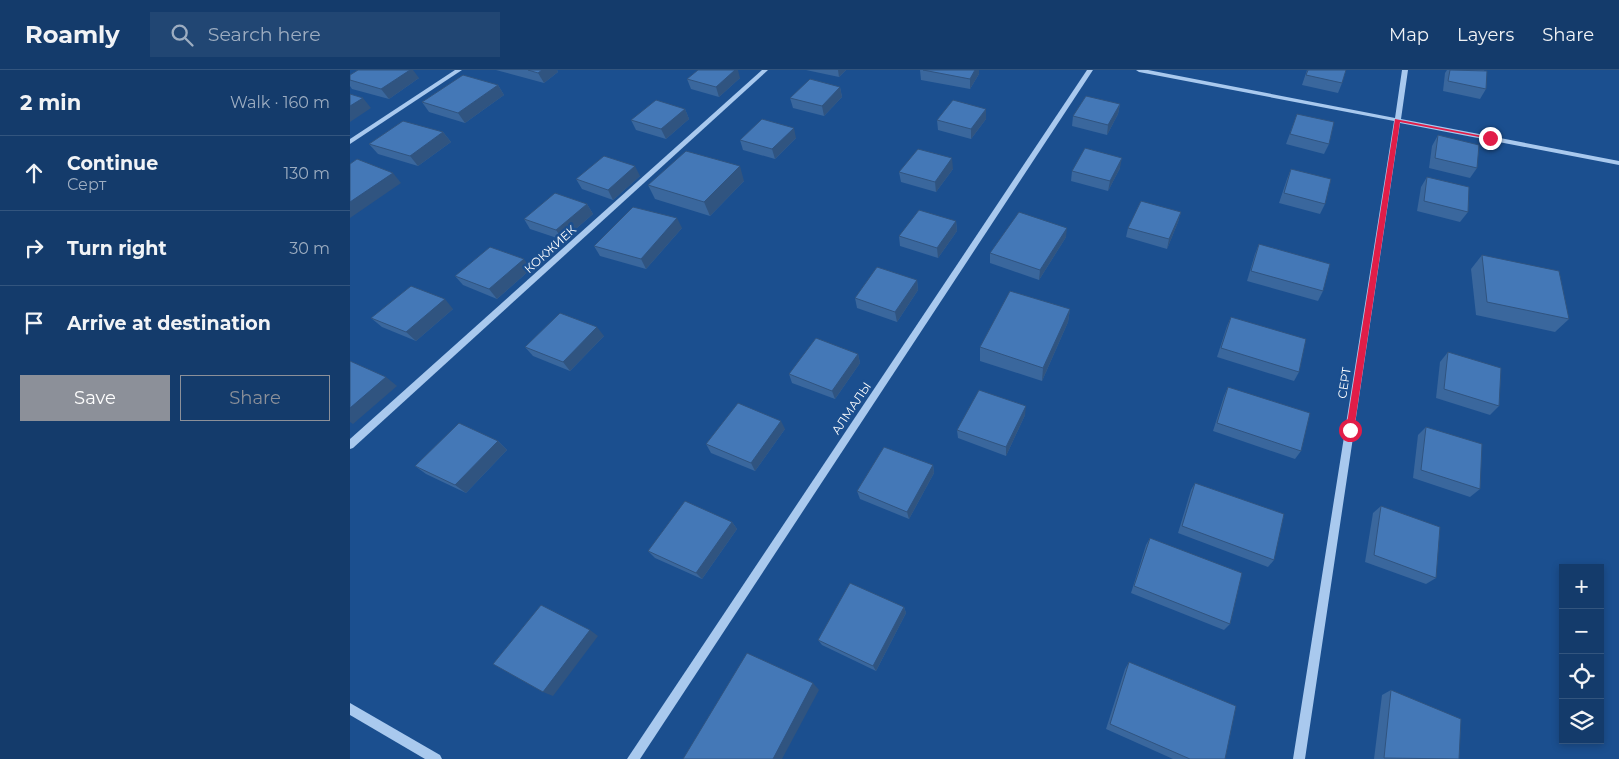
<!DOCTYPE html>
<meta charset="utf-8">
<style>
:root{--surface:#143b6b;--page:#214673;--text:#f1f3f6;--muted:#9dadc1;--line:#33557e;--accent:#8c9099}
body{margin:0;font-family:Montserrat,sans-serif;background:var(--page);color:var(--text)}
.controls{position:absolute;right:15px;bottom:15px;display:grid;overflow:hidden;border-radius:0px;box-shadow:0 2px 8px #0003}
.controls button{width:45px;height:45px;display:grid;place-items:center;padding:0;border:0;border-bottom:1px solid var(--line);background:var(--surface);color:var(--text);font:25px sans-serif}
.stop{position:absolute;width:15px;height:15px;margin:-11px;border:4px solid #e11d48;border-radius:50%;background:#fff}
.stop.end{background:#e11d48;border-color:#fff;box-shadow:0 1px 5px #0008}
.list{margin:0;padding:0;list-style:none}
h2{display:flex;justify-content:space-between;align-items:center;height:65px;margin:0;padding:0 20px;font-size:21px}
h2 small{font-size:16px;font-weight:400;color:var(--muted)}
.list li{display:grid;grid-template-columns:32px 1fr auto;gap:15px;align-items:center;box-sizing:border-box;height:75px;padding:0 20px;border-top:1px solid var(--line)}
.list b{display:block;font-size:19px;white-space:nowrap}
.list p{margin:0;font-size:16px;white-space:nowrap;color:var(--muted)}
.list em{font-size:16px;font-style:normal;color:var(--muted)}
.actions{display:flex;gap:10px;padding:15px 20px}
.actions a{flex:1;padding:11px 0;border:1px solid var(--accent);border-radius:0px;text-align:center;font-size:18px;color:var(--accent)}
.actions .main{background:var(--accent);color:#fff}
.icon{flex:none;width:28px;height:28px;fill:none;stroke:currentColor;stroke-width:2;stroke-linecap:round;stroke-linejoin:round}
.map{position:relative;flex:none;width:1269px;height:689px;overflow:hidden}
header{display:flex;align-items:center;gap:30px;box-sizing:border-box;height:70px;padding:0 25px;background:var(--surface);border-bottom:1px solid var(--line)}
header strong{font-size:24px}
nav{display:flex;gap:28px;margin-inline-start:auto;font-size:18px}
.search{width:350px;height:45px;background:var(--page);display:flex;align-items:center;gap:12px;box-sizing:border-box;padding:0 18px;border-radius:0px;color:var(--muted);font-size:19px}
main{display:flex}
aside{flex:1;background:var(--surface)}
.map>svg:first-child{display:block}
.lines{fill:none;stroke-linecap:round;stroke-linejoin:round}
.minor{fill:#a9c9ee;fill-rule:evenodd}
.wall{fill:#3a679d}
.shaded-wall{fill:#305480}
.building{fill:#4478b7;stroke:#305480}
.route{fill:#e11d48}
.labels{text-anchor:middle;dominant-baseline:central;stroke-width:5;stroke-linejoin:round;paint-order:stroke}
.street-label{font-size:12px;fill:#fff;stroke:#1b4f8f}
</style>
<header>
<strong>Roamly</strong>
<div class="search"><svg class="icon" aria-label="search" viewBox="0 0 24 24"><circle cx="10" cy="10" r="6"/><path d="M15 15l6 6"/></svg>Search here</div>
<nav><a>Map</a><a>Layers</a><a>Share</a></nav>
</header>
<main>
<aside>
<h2>2 min<small>Walk · 160 m</small></h2>
<ul class="list">
<li><svg class="icon" aria-label="ahead" viewBox="0 0 24 24"><path d="M12 20V5M6 11l6-6 6 6"/></svg><div><b>Continue</b><p>Серт</p></div><em>130 m</em></li>
<li><svg class="icon" aria-label="right" viewBox="0 0 24 24"><path d="M7 20v-9h11M14 6l5 5-5 5"/></svg><div><b>Turn right</b></div><em>30 m</em></li>
<li><svg class="icon" aria-label="arrive" viewBox="0 0 24 24"><path d="M6 21V4h12l-3 4 3 4H6"/></svg><div><b>Arrive at destination</b></div></li>
</ul>
<div class="actions"><a class="main">Save</a><a>Share</a></div>
</aside>
<div class="map">
<svg width="1269" height="689" viewBox="0 0 1269 689">
<rect width="100%" height="100%" fill="#1b4f8f"/>
<g class="lines">
<g class="minor">
<path d="M105 0H112L0 74V69Z"/>
<path d="M412 0H418L3 378 0 379V369Z"/>
<path d="M737 0H743L290 689H277Z"/>
<path d="M786 0H798L1045 48 1052 0H1058L1051 49 1269 91V95L1050 53 955 689H943L1044 51 789 2Z"/>
<path d="M0 633 90 685 92 689H75L0 645Z"/>
</g>
</g>
<g class="wall">
<path d="M146 0H207L208 2 194 13Z"/>
<path d="M456 0H496L489 7Z"/>
<path d="M570 0H629V4L620 19 571 10Z"/>
<path d="M957 0H996L992 13 988 23 952 15Z"/>
<path d="M1097 0H1134L1136 19 1130 29 1093 21 1095 3Z"/>
<path d="M0 5 69 8 39 29 2 19 0 16Z"/>
<path d="M390 8 369 27 341 19 337 9Z"/>
<path d="M148 15 154 25 115 53 79 42 72 32Z"/>
<path d="M490 17 492 27 474 46 443 38 440 28Z"/>
<path d="M770 34 768 44 757 65 722 56 723 46Z"/>
<path d="M335 39 339 49 316 69 286 60 281 50Z"/>
<path d="M636 39V49L621 69 588 60 587 50Z"/>
<path d="M947 44 979 74 974 84 936 74Z"/>
<path d="M93 62 101 72 68 96 28 84 19 74Z"/>
<path d="M1088 65 1127 98 1120 108 1079 98 1082 76Z"/>
<path d="M446 68 425 89 393 80 390 70Z"/>
<path d="M770 98 758 121 721 111 722 101Z"/>
<path d="M603 99 586 122 551 112 549 102Z"/>
<path d="M941 99 975 134 970 144 929 133 937 109Z"/>
<path d="M290 106 263 130 232 119 226 109Z"/>
<path d="M1077 107 1118 142 1110 152 1067 141 1071 117Z"/>
<path d="M394 111 360 146 305 129 298 115Z"/>
<path d="M237 134 243 144 213 170 180 159 174 149Z"/>
<path d="M831 142 828 152 817 179 776 167 778 158Z"/>
<path d="M606 151 607 161 588 188 550 176 549 166Z"/>
<path d="M332 158 296 199 250 186 244 176Z"/>
<path d="M716 167 689 210 640 193V183Z"/>
<path d="M909 174 973 221 968 231 897 211 905 184Z"/>
<path d="M1132 185 1219 249 1205 262 1126 245 1121 199Z"/>
<path d="M181 199 147 229 113 215 105 206Z"/>
<path d="M567 210 568 220 547 252 507 238 505 228Z"/>
<path d="M103 239 66 271 32 257 21 248Z"/>
<path d="M720 239 718 252 692 311 630 291V277Z"/>
<path d="M881 247 949 302 944 311 867 287 877 256Z"/>
<path d="M254 266 220 301 183 286 175 277Z"/>
<path d="M1098 282 1149 336 1140 345 1086 328 1090 292Z"/>
<path d="M508 284 510 293 485 329 442 313 439 304Z"/>
<path d="M878 317 951 381 945 389 863 361 874 326Z"/>
<path d="M675 345 656 386 608 368 607 360Z"/>
<path d="M1076 357 1130 419 1120 427 1063 408 1068 365Z"/>
<path d="M435 359 405 401 361 383 356 374Z"/>
<path d="M148 371 157 380 116 423 76 404 65 396Z"/>
<path d="M583 395 584 403 559 449 510 429 507 421Z"/>
<path d="M845 413 924 490 918 497 828 463 841 420Z"/>
<path d="M1031 436 1086 508 1076 514 1015 492 1023 443Z"/>
<path d="M382 452 387 459 352 509 305 488 298 481Z"/>
<path d="M800 468 880 554 874 560 781 523 796 475Z"/>
<path d="M554 537 556 543 526 601 472 575 468 570Z"/>
<path d="M779 592 875 689H823L756 659 775 599Z"/>
<path d="M1041 620 1109 689H1024L1032 625Z"/>
</g>
<g class="shaded-wall">
<path d="M60 0H63L69 8 39 29 31 19Z"/>
<path d="M192 0H207L208 2 194 13 188 3Z"/>
<path d="M385 0H388L390 8 369 27 366 17Z"/>
<path d="M488 0H496L489 7Z"/>
<path d="M625 0H629V4L620 19V9Z"/>
<path d="M148 15 154 25 115 53 108 43Z"/>
<path d="M490 17 492 27 474 46 472 36Z"/>
<path d="M13 28 21 38 0 52V36Z"/>
<path d="M770 34 768 44 757 65 758 55Z"/>
<path d="M335 39 339 49 316 69 311 59Z"/>
<path d="M636 39V49L621 69V59Z"/>
<path d="M444 58 446 68 425 89 422 79Z"/>
<path d="M93 62 101 72 68 96 60 86Z"/>
<path d="M602 88 603 99 586 122 585 112Z"/>
<path d="M772 88 770 98 758 121 760 111Z"/>
<path d="M285 96 290 106 263 130 258 120Z"/>
<path d="M390 96 394 111 360 146 354 132Z"/>
<path d="M43 103 51 113 0 148V132Z"/>
<path d="M237 134 243 144 213 170 206 160Z"/>
<path d="M831 142 828 152 817 179 819 169Z"/>
<path d="M327 148 332 158 296 199 291 189Z"/>
<path d="M606 151 607 161 588 188 587 178Z"/>
<path d="M717 158 716 167 689 210 690 200Z"/>
<path d="M174 189 181 199 147 229 139 219Z"/>
<path d="M567 210 568 220 547 252 545 242Z"/>
<path d="M95 229 103 239 66 271 56 262Z"/>
<path d="M720 239 718 252 692 311 693 298Z"/>
<path d="M247 257 254 266 220 301 213 292Z"/>
<path d="M508 284 510 293 485 329 482 321Z"/>
<path d="M36 307 47 316 3 354 0 352V338Z"/>
<path d="M676 336 675 345 656 386V377Z"/>
<path d="M431 351 435 359 405 401 401 393Z"/>
<path d="M148 371 157 380 116 423 105 415Z"/>
<path d="M583 395 584 403 559 449 557 442Z"/>
<path d="M382 452 387 459 352 509 346 503Z"/>
<path d="M554 537 556 543 526 601 523 596Z"/>
<path d="M240 560 248 566 203 626 193 622Z"/>
<path d="M463 613 469 620 432 689H423Z"/>
</g>
<g class="building">
<path d="M8 0H60L31 19 0 10V5Z"/>
<path d="M178 0H192L188 3Z"/>
<path d="M348 0H385L366 17 337 9Z"/>
<path d="M573 0H625L620 9Z"/>
<path d="M958 0H996L992 13 956 5Z"/>
<path d="M1100 0 1137 1 1136 19 1098 11Z"/>
<path d="M113 5 148 15 108 43 72 32Z"/>
<path d="M460 9 490 17 472 36 440 28Z"/>
<path d="M0 24 13 28 0 36Z"/>
<path d="M736 26 770 34 758 55 723 46Z"/>
<path d="M306 30 335 39 311 59 281 50Z"/>
<path d="M603 30 636 39 621 59 587 50Z"/>
<path d="M947 44 984 52 979 74 940 64Z"/>
<path d="M412 49 444 58 422 79 390 70Z"/>
<path d="M53 51 93 62 60 86 19 74Z"/>
<path d="M1088 65 1129 75 1127 98 1085 88Z"/>
<path d="M735 78 772 88 760 111 722 101Z"/>
<path d="M568 79 602 88 585 112 549 102Z"/>
<path d="M336 81 390 96 354 132 298 115Z"/>
<path d="M254 86 285 96 258 120 226 109Z"/>
<path d="M7 89 43 103 0 132V94Z"/>
<path d="M941 99 981 109 975 134 934 123Z"/>
<path d="M1077 107 1119 117 1118 142 1074 131Z"/>
<path d="M205 123 237 134 206 160 174 149Z"/>
<path d="M791 131 831 142 819 169 778 158Z"/>
<path d="M283 137 327 148 291 189 244 176Z"/>
<path d="M569 140 606 151 587 178 549 166Z"/>
<path d="M669 142 717 158 690 200 640 183Z"/>
<path d="M909 174 980 194 973 221 901 201Z"/>
<path d="M140 177 174 189 139 219 105 206Z"/>
<path d="M1132 185 1209 201 1219 249 1137 232Z"/>
<path d="M527 197 567 210 545 242 505 228Z"/>
<path d="M61 216 95 229 56 262 21 248Z"/>
<path d="M660 221 720 239 693 298 630 277Z"/>
<path d="M210 243 247 257 213 292 175 277Z"/>
<path d="M881 247 956 269 949 302 871 278Z"/>
<path d="M466 268 508 284 482 321 439 304Z"/>
<path d="M1098 282 1151 298 1149 336 1094 319Z"/>
<path d="M0 291 36 307 0 338Z"/>
<path d="M878 317 960 343 951 381 867 353Z"/>
<path d="M629 320 676 336 656 377 607 360Z"/>
<path d="M388 333 431 351 401 393 356 374Z"/>
<path d="M109 353 148 371 105 415 65 396Z"/>
<path d="M1076 357 1132 374 1130 419 1071 400Z"/>
<path d="M534 377 583 395 557 442 507 421Z"/>
<path d="M845 413 934 444 924 490 832 456Z"/>
<path d="M335 431 382 452 346 503 298 481Z"/>
<path d="M1031 436 1090 457 1086 508 1024 485Z"/>
<path d="M800 468 892 503 880 554 784 516Z"/>
<path d="M500 513 554 537 523 596 468 570Z"/>
<path d="M191 535 240 560 193 622 143 594Z"/>
<path d="M397 583 463 613 423 689H333Z"/>
<path d="M779 592 886 636 875 689H840L760 654Z"/>
<path d="M1041 620 1111 649 1109 689 1034 688Z"/>
</g>
<path class="route" d="M1045 49 1143 68 1140 69 1050 52 1004 360 1000 363 996 360Z"/>
<g class="labels">
<g class="street-label">
<text transform="translate(200 179) rotate(-42)">КОКЖИЕК</text>
<text transform="translate(994 313) rotate(-81)">СЕРТ</text>
<text transform="translate(501 338) rotate(-56)">АЛМАЛЫ</text>
</g>
</g>
</svg>
<div class="controls">
<button>+</button>
<button>−</button>
<button><svg class="icon" aria-label="locate" viewBox="0 0 24 24"><circle cx="12" cy="12" r="6"/><path d="M12 2v4M12 18v4M2 12h4M18 12h4"/></svg></button>
<button><svg class="icon" aria-label="layers" viewBox="0 0 24 24"><path d="M12 4l9 5-9 5-9-5zM3 14l9 5 9-5"/></svg></button>
</div>
<div class="stop" style="left:1000px;top:360px"></div>
<div class="stop end" style="left:1140px;top:68px"></div>
</div>
</main>
